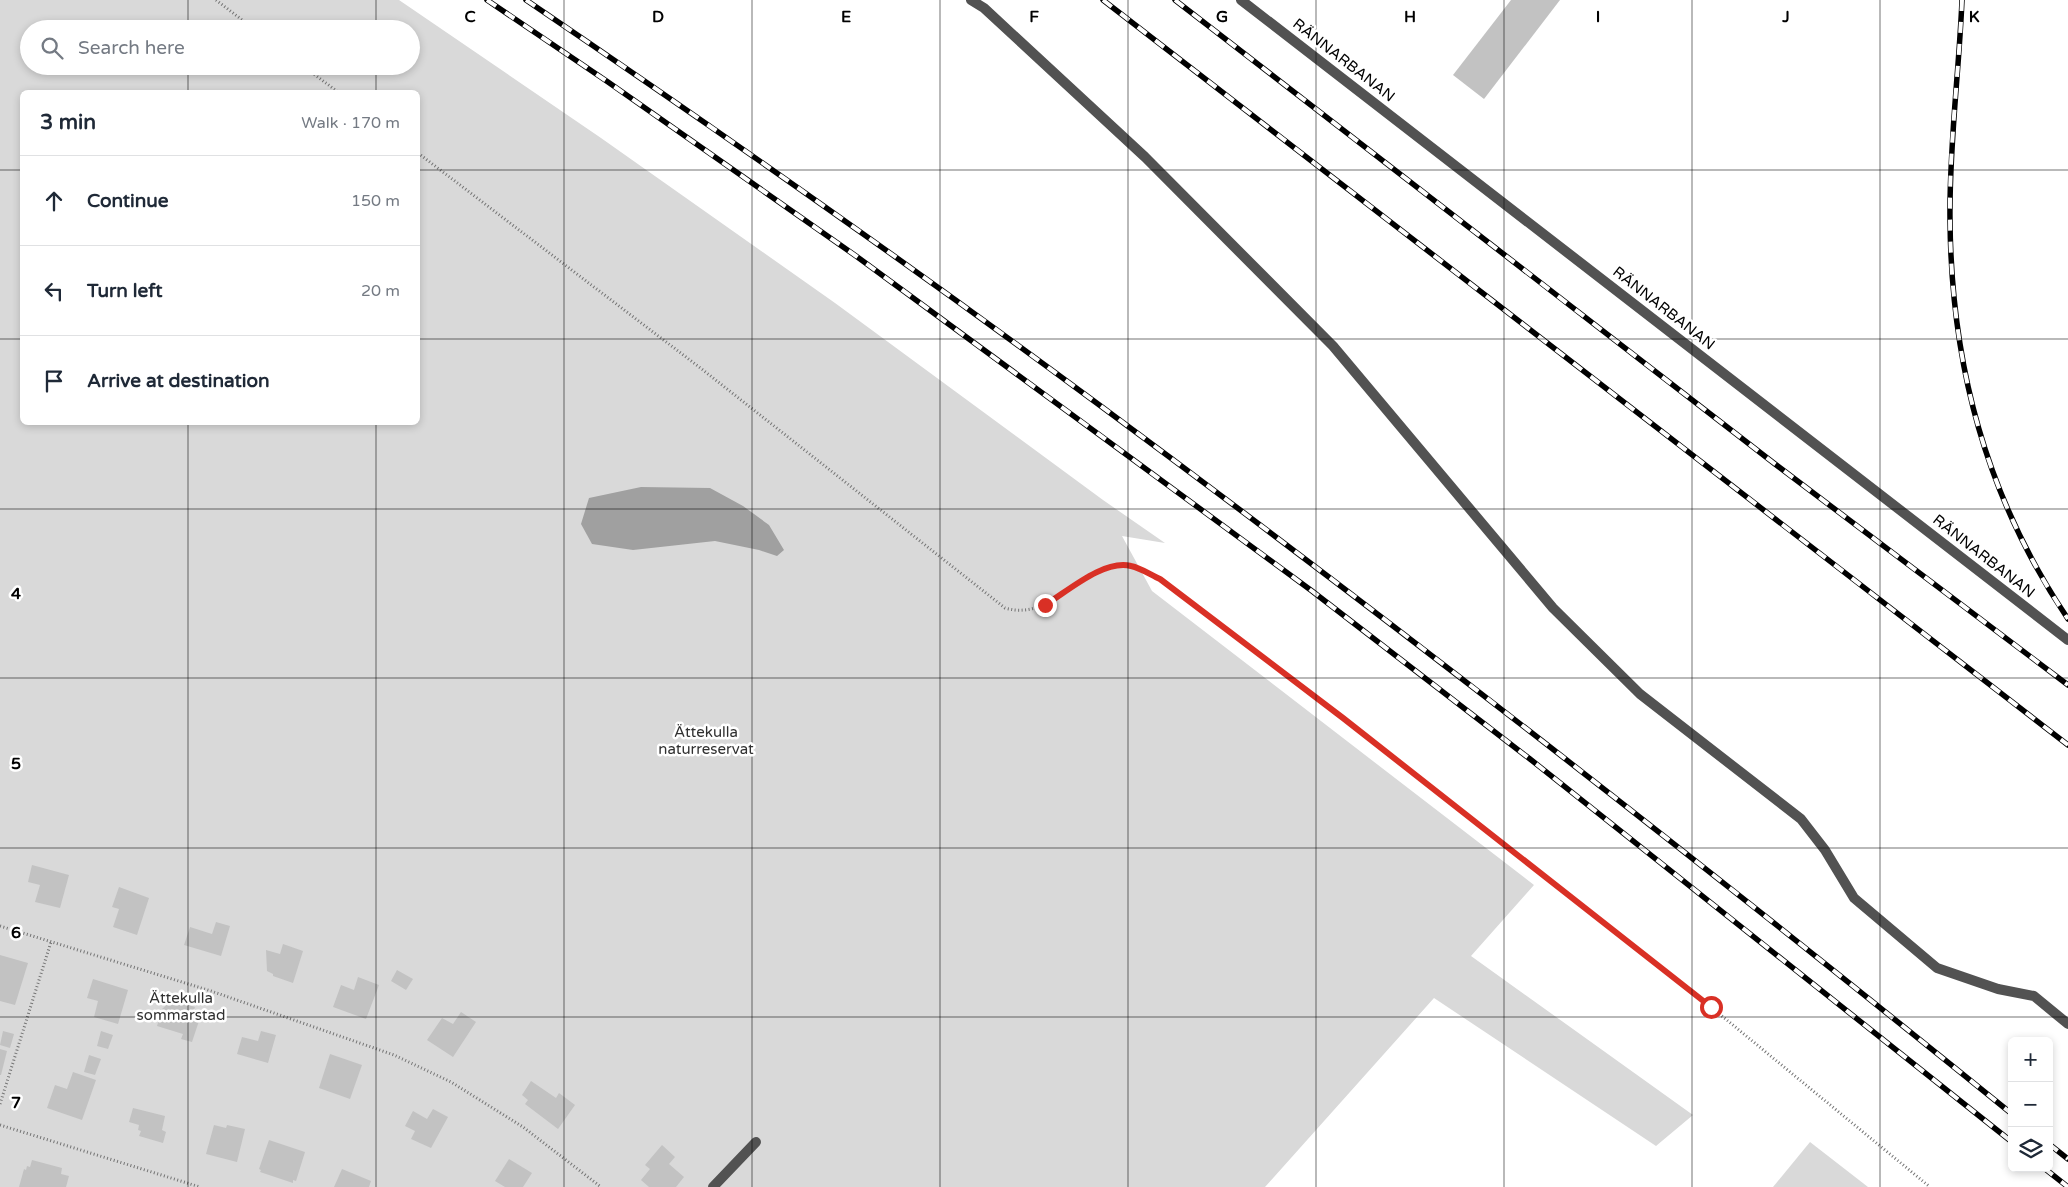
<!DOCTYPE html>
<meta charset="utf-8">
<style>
:root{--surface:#fff;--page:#f6f6f7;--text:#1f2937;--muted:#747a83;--line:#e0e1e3}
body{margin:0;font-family:"Varela Round",sans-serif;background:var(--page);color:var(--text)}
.controls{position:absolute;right:15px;bottom:15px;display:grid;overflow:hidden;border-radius:8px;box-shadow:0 2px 8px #0003}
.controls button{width:45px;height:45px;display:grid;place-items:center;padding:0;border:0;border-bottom:1px solid var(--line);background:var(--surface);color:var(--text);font:25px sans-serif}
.stop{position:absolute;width:15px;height:15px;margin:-11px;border:4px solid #d93025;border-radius:50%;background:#fff}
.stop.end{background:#d93025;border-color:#fff;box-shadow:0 1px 5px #0008}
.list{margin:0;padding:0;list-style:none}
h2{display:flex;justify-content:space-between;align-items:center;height:65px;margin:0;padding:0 20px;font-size:21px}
h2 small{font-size:16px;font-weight:400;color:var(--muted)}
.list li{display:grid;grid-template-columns:32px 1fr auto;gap:15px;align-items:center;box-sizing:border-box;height:90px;padding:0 20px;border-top:1px solid var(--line)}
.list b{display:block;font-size:19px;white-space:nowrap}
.list em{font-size:16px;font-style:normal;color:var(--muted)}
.icon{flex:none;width:28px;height:28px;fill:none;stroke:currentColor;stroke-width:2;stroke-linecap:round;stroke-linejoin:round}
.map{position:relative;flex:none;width:2068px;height:1187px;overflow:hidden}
.search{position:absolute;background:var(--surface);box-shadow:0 2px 8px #0003;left:20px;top:20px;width:400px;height:55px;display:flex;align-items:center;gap:12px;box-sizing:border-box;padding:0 18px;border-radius:28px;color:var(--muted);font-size:19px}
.panel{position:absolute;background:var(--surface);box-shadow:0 2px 8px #0003;left:20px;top:90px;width:400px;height:335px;border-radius:8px}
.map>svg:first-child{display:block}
.green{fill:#d9d9d9;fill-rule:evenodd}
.water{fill:#a0a0a0}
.building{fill:#c2c2c2}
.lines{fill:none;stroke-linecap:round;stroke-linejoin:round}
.path{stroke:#747474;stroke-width:3;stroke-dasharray:1 2.5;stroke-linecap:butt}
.service{stroke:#525252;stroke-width:10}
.minor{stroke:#525252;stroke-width:10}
.rail-casing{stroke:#000;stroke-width:5.5}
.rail{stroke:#fff;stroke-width:4;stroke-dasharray:11;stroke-linecap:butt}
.route{stroke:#d93025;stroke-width:6}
.grid{fill:none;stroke:#000;stroke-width:1;stroke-opacity:0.55}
.labels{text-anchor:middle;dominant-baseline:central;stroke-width:5;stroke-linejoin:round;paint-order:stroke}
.street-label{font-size:15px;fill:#000;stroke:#fff}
.park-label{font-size:15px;fill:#303030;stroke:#fff}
.grid-label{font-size:16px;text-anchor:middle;font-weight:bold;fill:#000;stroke:#fff;stroke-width:5;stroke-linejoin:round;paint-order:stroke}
</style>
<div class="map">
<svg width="2068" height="1187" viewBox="0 0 2068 1187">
<rect width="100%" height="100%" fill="#fff"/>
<g class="green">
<path d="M0 0H399L601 138 835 303 1103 500 1165 543 1122 536 1152 591 1534 885 1471 956 1693 1115 1656 1146 1434 998 1265 1187H0ZM29 29H411V66H29ZM22 92H418V422H22Z"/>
<path d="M1810 1142 1868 1187H1773Z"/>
</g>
<path class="water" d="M641 487 710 488 743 506 769 525 784 550 777 556 759 550 715 541 633 550 592 544 581 524 589 498Z"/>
<g class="building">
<path d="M1511 0H1560L1484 99 1453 75Z"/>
<path d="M32 865 69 875 60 908 35 902 40 885 28 882Z"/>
<path d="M119 887 149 898 137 935 113 927 119 909 112 907Z"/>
<path d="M216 922 230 926 221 956 184 945 190 927 212 934Z"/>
<path d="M283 944 303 951 293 983 273 976V974L267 971 266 950 280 954Z"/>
<path d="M0 955 28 963 15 1005 0 1001Z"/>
<path d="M397 970 413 979 406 990 391 981Z"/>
<path d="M358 977 379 985 366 1019 333 1007 341 985 354 990Z"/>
<path d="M93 979 128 990 118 1024 94 1017 98 1001 87 998Z"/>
<path d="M172 1000 195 1007 193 1013 201 1015 192 1042 181 1039 183 1034 157 1026 162 1009Z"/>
<path d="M461 1012 476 1022 453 1057 427 1040 442 1018 453 1024Z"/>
<path d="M3 1031 14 1034 10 1048 0 1045Z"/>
<path d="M101 1031 113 1035 108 1049 97 1046Z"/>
<path d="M261 1031 276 1035 268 1063 237 1054 242 1037 258 1041Z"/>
<path d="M0 1049 7 1051 1 1075H0Z"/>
<path d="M330 1054 362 1065 350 1099 319 1088Z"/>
<path d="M89 1055 101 1059 95 1075 84 1072Z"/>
<path d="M73 1072 96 1080 82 1120 47 1108 55 1085 67 1089Z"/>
<path d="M531 1081 556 1098 559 1093 575 1105 558 1129 525 1104 528 1100 522 1095Z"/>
<path d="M133 1108 165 1116 162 1130 166 1132 163 1143 139 1136 141 1131 138 1130 139 1125 129 1122Z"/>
<path d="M433 1109 448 1117 431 1148 411 1139 415 1131 405 1126 413 1111 427 1119Z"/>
<path d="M214 1125 226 1128 227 1125 245 1129 237 1162 206 1154Z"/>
<path d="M269 1140 305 1152 296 1181 293 1180V1183L260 1172 261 1170 259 1169Z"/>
<path d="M662 1145 675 1157 669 1164 684 1177 676 1187H649L641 1180 650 1169 645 1165Z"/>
<path d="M509 1159 532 1173 523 1187H505L495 1181Z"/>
<path d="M32 1160 62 1168 61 1174 69 1176 66 1187H19L24 1169 26 1170 27 1166 30 1167Z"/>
<path d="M342 1169 371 1181 369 1187H334Z"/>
</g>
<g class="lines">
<g class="path">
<path d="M216 0 254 29"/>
<path d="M303 66 338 92"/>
<path d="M418 153 703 370 1005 608C1056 623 1087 555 1132 566 1141 568 1151 575 1160 579L1343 718 1711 1007 1930 1187"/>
<path d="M0 926 211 991 394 1055 451 1082 523 1127 601 1187"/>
<path d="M0 1104 51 942"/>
<path d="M0 1125 200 1187"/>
</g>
<path class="service" d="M971 0 984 8 1145 157 1333 346 1553 608 1640 694 1801 819 1825 850 1854 898 1937 968 1998 989 2034 996 2068 1024"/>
<g class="minor">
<path d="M1241 0 2068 640"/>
<path d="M713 1187 756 1142"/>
</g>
<g class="rail-casing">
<g id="rail">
<path d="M487 0 608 82 856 256 1312 591 1530 759 2012 1142"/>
<path d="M526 0C719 131 910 265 1098 404 1408 633 1712 871 2012 1114"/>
<path d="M1103 0 2068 745"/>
<path d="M1175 0 1775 464 2068 685"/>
<path d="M1962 0C1959 73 1949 146 1950 219 1951 365 1986 497 2068 619"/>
<path d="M2049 1144 2068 1159"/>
<path d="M2044 1168 2068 1187"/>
</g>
</g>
<use href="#rail" class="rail"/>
</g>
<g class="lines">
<path class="route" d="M1045 605C1068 591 1104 559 1131 566 1141 568 1151 575 1160 579L1343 718 1711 1007"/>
</g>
<path class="grid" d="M188 0V29M376 0V29M564 0V1187M752 0V1187M940 0V1187M1128 0V1187M1316 0V1187M1504 0V1187M1692 0V1187M1880 0V1187M188 66V92M376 66V92M0 170H22M418 170H2068M0 339H22M418 339H2068M188 422V1187M376 422V1187M0 509H2068M0 678H2068M0 848H2068M0 1017H2068"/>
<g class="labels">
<g class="street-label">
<text transform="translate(1344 60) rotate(38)">RÄNNARBANAN</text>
<text transform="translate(1664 308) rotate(38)">RÄNNARBANAN</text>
<text transform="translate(1984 556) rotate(38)">RÄNNARBANAN</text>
</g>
<g class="park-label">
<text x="706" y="732">Ättekulla<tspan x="706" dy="17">naturreservat</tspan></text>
<text x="181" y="998">Ättekulla<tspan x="181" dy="17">sommarstad</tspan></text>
</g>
</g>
<g class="grid-label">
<text x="470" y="22">C</text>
<text x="658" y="22">D</text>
<text x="846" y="22">E</text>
<text x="1034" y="22">F</text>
<text x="1222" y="22">G</text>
<text x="1410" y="22">H</text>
<text x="1598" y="22">I</text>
<text x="1786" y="22">J</text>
<text x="1974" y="22">K</text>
<text x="16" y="599">4</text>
<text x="16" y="769">5</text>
<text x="16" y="938">6</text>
<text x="16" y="1108">7</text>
</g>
</svg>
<div class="controls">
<button>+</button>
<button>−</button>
<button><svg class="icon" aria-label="layers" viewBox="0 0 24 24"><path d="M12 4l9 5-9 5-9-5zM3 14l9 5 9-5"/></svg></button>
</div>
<div class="stop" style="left:1711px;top:1007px"></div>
<div class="stop end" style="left:1045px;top:605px"></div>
<div class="search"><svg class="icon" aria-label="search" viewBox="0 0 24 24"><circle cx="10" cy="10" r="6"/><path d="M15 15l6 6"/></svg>Search here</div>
<section class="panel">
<h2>3 min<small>Walk · 170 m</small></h2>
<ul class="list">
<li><svg class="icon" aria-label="ahead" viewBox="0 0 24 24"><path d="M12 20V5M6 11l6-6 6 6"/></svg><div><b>Continue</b></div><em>150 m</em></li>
<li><svg class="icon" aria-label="left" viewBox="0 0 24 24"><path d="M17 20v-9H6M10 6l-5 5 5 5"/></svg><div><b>Turn left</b></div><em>20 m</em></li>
<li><svg class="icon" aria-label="arrive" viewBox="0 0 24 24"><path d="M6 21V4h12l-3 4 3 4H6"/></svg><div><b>Arrive at destination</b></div></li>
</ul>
</section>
</div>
